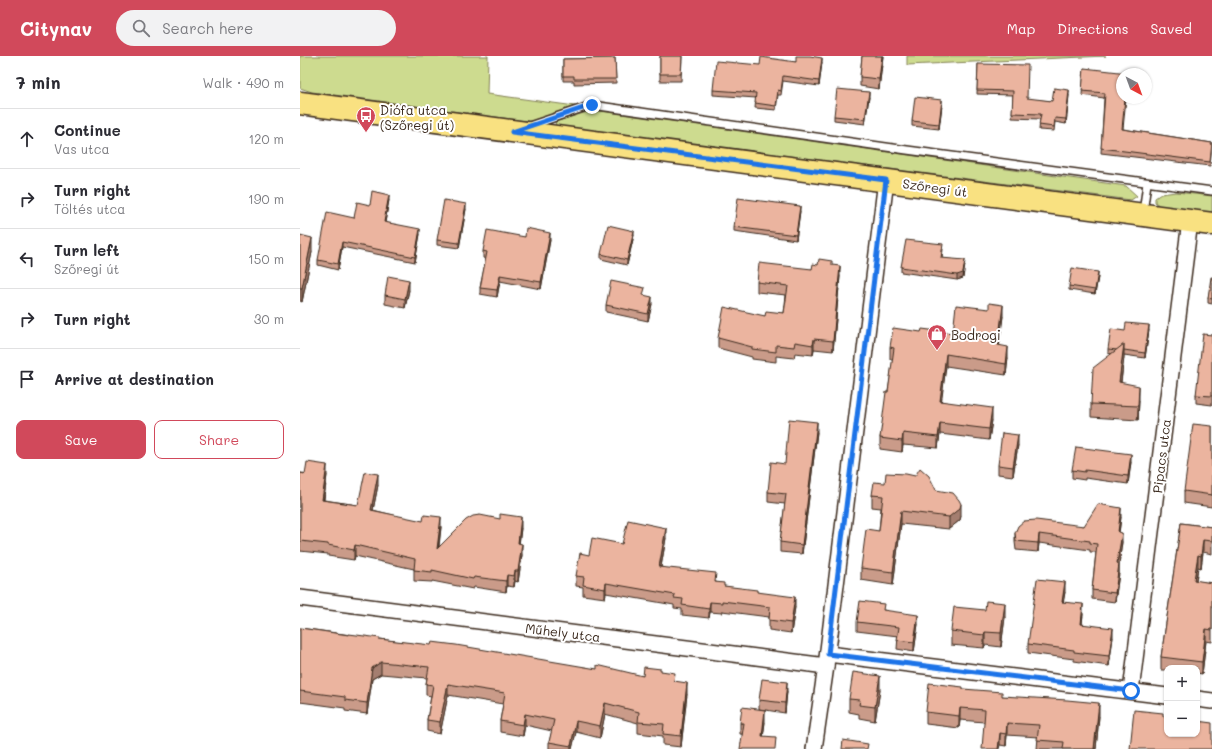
<!DOCTYPE html>
<meta charset="utf-8">
<style>
:root{--surface:#fff;--page:#f2f2f3;--text:#2b2b33;--muted:#7c7c81;--line:#e1e1e2;--accent:#d1495b}
body{margin:0;font-family:Mali,sans-serif;background:var(--page);color:var(--text)}
.controls{position:absolute;right:12px;bottom:12px;display:grid;overflow:hidden;border-radius:8px;box-shadow:0 1px 3px #0004}
.controls button{width:36px;height:36px;display:grid;place-items:center;padding:0;border:0;border-bottom:1px solid var(--line);background:var(--surface);color:var(--text);font:20px sans-serif}
.compass{position:absolute;left:816px;top:12px;width:36px;height:36px;border-radius:50%;background:var(--surface);box-shadow:0 1px 3px #0004;rotate:139deg}
.stop{position:absolute;width:12px;height:12px;margin:-9px;border:3px solid #1a73e8;border-radius:50%;background:#fff}
.stop.end{background:#1a73e8;border-color:#fff;box-shadow:0 1px 4px #0008}
.list{margin:0;padding:0;list-style:none}
h2{display:flex;justify-content:space-between;align-items:center;height:52px;margin:0;padding:0 16px;font-size:17px}
h2 small{font-size:13px;font-weight:400;color:var(--muted)}
.list li{display:grid;grid-template-columns:26px 1fr auto;gap:12px;align-items:center;box-sizing:border-box;height:60px;padding:0 16px;border-top:1px solid var(--line)}
.list b{display:block;font-size:15px;white-space:nowrap}
.list p{margin:0;font-size:13px;white-space:nowrap;color:var(--muted)}
.list em{font-size:13px;font-style:normal;color:var(--muted)}
.actions{display:flex;gap:8px;padding:12px 16px}
.actions a{flex:1;padding:9px 0;border:1px solid var(--accent);border-radius:8px;text-align:center;font-size:14px;color:var(--accent)}
.actions .main{background:var(--accent);color:#fff}
.icon{flex:none;width:22px;height:22px;fill:none;stroke:currentColor;stroke-width:2;stroke-linecap:round;stroke-linejoin:round}
.map{position:relative;flex:none;width:912px;height:693px;overflow:hidden}
header{display:flex;align-items:center;gap:24px;box-sizing:border-box;height:56px;padding:0 20px;background:var(--accent);color:#fff}
header strong{font-size:19px}
nav{display:flex;gap:22px;margin-inline-start:auto;font-size:14px}
.search{width:280px;height:36px;background:var(--page);display:flex;align-items:center;gap:10px;box-sizing:border-box;padding:0 14px;border-radius:22px;color:var(--muted);font-size:15px}
main{display:flex}
aside{flex:1;background:var(--surface)}
.map>svg:first-child{display:block}
.green{fill:#cddb8f;stroke:#848256}
.lines{fill:none;stroke-linecap:round;stroke-linejoin:round}
.lane-casing{stroke:#3b2a1e;stroke-width:10}
.street-casing{stroke:#3b2a1e;stroke-width:18}
.primary-casing{stroke:#3b2a1e;stroke-width:25}
.lane{stroke:#fff;stroke-width:7}
.street{stroke:#fff;stroke-width:15}
.primary{stroke:#f9e181;stroke-width:22}
.wall{fill:#ca9b89;stroke:#3b2a1e}
.shaded-wall{fill:#a47e6f;stroke:#3b2a1e}
.building{fill:#ebb49f;stroke:#3b2a1e}
.route{stroke:#1a73e8;stroke-width:5}
.labels{text-anchor:middle;dominant-baseline:central;stroke-width:4;stroke-linejoin:round;paint-order:stroke}
.poi-label{font-size:13px;fill:#3b2a1e;stroke:#fff;text-anchor:start}
.street-label{font-size:13px;fill:#3b2a1e;stroke:#fff}
</style>
<header>
<strong>Citynav</strong>
<div class="search"><svg class="icon" aria-label="search" viewBox="0 0 24 24"><circle cx="10" cy="10" r="6"/><path d="M15 15l6 6"/></svg>Search here</div>
<nav><a>Map</a><a>Directions</a><a>Saved</a></nav>
</header>
<main>
<aside>
<h2>7 min<small>Walk · 490 m</small></h2>
<ul class="list">
<li><svg class="icon" aria-label="ahead" viewBox="0 0 24 24"><path d="M12 20V5M6 11l6-6 6 6"/></svg><div><b>Continue</b><p>Vas utca</p></div><em>120 m</em></li>
<li><svg class="icon" aria-label="right" viewBox="0 0 24 24"><path d="M7 20v-9h11M14 6l5 5-5 5"/></svg><div><b>Turn right</b><p>Töltés utca</p></div><em>190 m</em></li>
<li><svg class="icon" aria-label="left" viewBox="0 0 24 24"><path d="M17 20v-9H6M10 6l-5 5 5 5"/></svg><div><b>Turn left</b><p>Szőregi út</p></div><em>150 m</em></li>
<li><svg class="icon" aria-label="right" viewBox="0 0 24 24"><path d="M7 20v-9h11M14 6l5 5-5 5"/></svg><div><b>Turn right</b></div><em>30 m</em></li>
<li><svg class="icon" aria-label="arrive" viewBox="0 0 24 24"><path d="M6 21V4h12l-3 4 3 4H6"/></svg><div><b>Arrive at destination</b></div></li>
</ul>
<div class="actions"><a class="main">Save</a><a>Share</a></div>
</aside>
<div class="map">
<svg width="912" height="693" viewBox="0 0 912 693">
<rect width="100%" height="100%" fill="#fff"/>
<filter id="ink" filterUnits="userSpaceOnUse"><feTurbulence type="fractalNoise" baseFrequency=".025" numOctaves="2"/><feDisplacementMap in="SourceGraphic" scale="8" xChannelSelector="R" yChannelSelector="G"/><feConvolveMatrix kernelMatrix="1 2 1 2 8 2 1 2 1" color-interpolation-filters="sRGB"/></filter>
<g filter="url(#ink)">
<g class="green">
<path d="M0 0H188L187 38 275 50 233 66 12 36 0 32Z"/>
<path d="M607 0H806L607 9Z"/>
<path d="M293 54 826 130 837 140 831 144 256 70 255 66Z"/>
<path d="M876 136 912 140V157L861 151 855 146V142L861 138Z"/>
</g>
<g class="lines">
<g class="lane-casing">
<g id="lane">
<path d="M229 70 292 49 607 94 912 135"/>
<path d="M843 157 847 127"/>
</g>
</g>
<g class="street-casing">
<g id="street">
<path d="M0 542 526 610"/>
<path d="M528 598 867 640"/>
<path d="M831 635 890 165"/>
<path d="M897 643 912 645"/>
<path d="M514 693 526 610 586 124"/>
</g>
</g>
<g class="primary-casing">
<path id="primary" d="M0 47 912 168"/>
</g>
<use href="#lane" class="lane"/>
<use href="#street" class="street"/>
<use href="#primary" class="primary"/>
</g>
<g class="wall">
<path d="M360 0H382L381 25H360Z"/>
<path d="M562 0H583L579 33 560 30V21Z"/>
<path d="M315 2 316 27 274 28V25H263V3Z"/>
<path d="M496 6H522L519 30 483 25 481 39H478L476 54 455 52 456 42 413 39V34L460 9Z"/>
<path d="M678 8 727 43 752 45 769 39 766 68 755 66 754 75 739 74 740 63 712 62 713 39 677 38Z"/>
<path d="M784 12 826 42 823 73 912 87 910 110 801 97 804 42 782 39Z"/>
<path d="M569 41 565 68 534 64V60Z"/>
<path d="M642 49 639 73 612 70V65Z"/>
<path d="M89 144 85 166 120 178 115 206 42 191 38 214 18 209V204L70 149Z"/>
<path d="M166 153 159 192 137 189V184Z"/>
<path d="M500 155 496 184 434 175V171Z"/>
<path d="M0 179 12 196 2 246 0 245Z"/>
<path d="M334 179 327 209 301 203V198Z"/>
<path d="M225 181 250 184 241 233 200 225 197 241 180 238V232L186 203 183 202V195Z"/>
<path d="M643 193 642 202 665 209 663 222 657 224 601 216V211Z"/>
<path d="M518 209H532L540 220 533 295 514 293 513 299 495 297 494 302 476 300V306L452 303V301L418 292V282L465 260 484 257 486 239 457 236V226L512 213Z"/>
<path d="M798 221 795 238 769 234V230Z"/>
<path d="M912 221V248L908 247V242Z"/>
<path d="M109 234 105 252 85 248V239Z"/>
<path d="M352 248 348 265 306 256V249Z"/>
<path d="M703 260 699 289 708 302 706 319 646 310 641 345 692 364 689 384 640 378 638 392 603 389 602 396 580 393V382L588 336 593 303H590V291L621 276 653 277Z"/>
<path d="M849 274 845 302 824 299 821 327 839 344 838 364 791 361V348L812 298 808 297V293L825 275Z"/>
<path d="M912 279V349L896 347V339Z"/>
<path d="M912 370V451L884 447V435Z"/>
<path d="M517 376 502 498 480 496V486L485 448 468 446V436L485 408Z"/>
<path d="M718 389 713 420 698 418V409Z"/>
<path d="M831 406 828 428 785 422V424L772 422V414Z"/>
<path d="M0 417 27 419 24 444 58 449 78 429 73 454 141 471 139 491 221 472 219 488 222 499 218 526 215 525 214 531 207 530 206 536 174 531 173 533 132 525V526L114 525V513L55 500 54 504 28 500V498L0 495Z"/>
<path d="M636 434 661 460 660 464 649 473 601 468 593 529 561 524V512L579 475 581 452 572 451V439Z"/>
<path d="M821 461 819 477 822 486 819 508V517L815 546 792 543V534L796 496H790V494L739 487 738 496 716 494 715 486V477L784 470Z"/>
<path d="M881 467 912 471V498L903 496 901 512 898 511 896 525 912 527V586L906 585 902 618 897 617V612H867V614H861V601Z"/>
<path d="M366 482 361 511 416 526 424 530 457 536 495 551 491 577 469 574V561L422 555V557L410 556 409 562 382 559V553L374 552V549L306 537 305 542 283 539V531L276 530V520L289 499 322 488Z"/>
<path d="M765 536 763 546 783 558 782 568 813 581 809 610 774 605V603L728 597V588Z"/>
<path d="M584 554 618 568 614 596 597 593 598 580 557 575V566Z"/>
<path d="M685 554 705 561 701 591 685 589 684 592 651 589V575Z"/>
<path d="M0 572 80 583 343 620 361 615 375 625 387 638 381 691 363 689V680L338 677V667L305 658 300 682 276 676 272 693H249V686L252 675 225 669 223 680 200 676V665L203 648 148 639 140 678 127 675V664L131 640 126 639V628L127 622 81 618 72 623 67 658 45 655V652L0 646Z"/>
<path d="M663 633 702 640 799 660 796 693H737L738 681 707 679 706 690 700 689 684 666 660 664 659 672 626 668V656Z"/>
<path d="M580 634 575 665 559 662V658L549 656V643Z"/>
<path d="M487 635 485 657 459 653V644Z"/>
<path d="M465 666 463 680 440 678V667Z"/>
</g>
<g class="shaded-wall">
<path d="M582 0H583L579 33V23Z"/>
<path d="M522 2V6L519 30V25Z"/>
<path d="M769 34V39L766 68V63Z"/>
<path d="M569 36V41L565 68V63Z"/>
<path d="M642 44V49L639 73V68Z"/>
<path d="M89 139V144L84 172V166Z"/>
<path d="M166 148V153L159 192V187Z"/>
<path d="M500 150V155L496 184V179Z"/>
<path d="M120 173V178L115 206V201Z"/>
<path d="M334 175V179L327 209V204Z"/>
<path d="M250 177V184L241 233V226Z"/>
<path d="M12 182V196L2 246V232Z"/>
<path d="M42 186V191L38 214V208Z"/>
<path d="M665 204 663 222 657 224V219Z"/>
<path d="M540 210V220L533 295V285Z"/>
<path d="M798 216V221L795 238V234Z"/>
<path d="M200 219V225L197 241V234Z"/>
<path d="M109 224V234L105 252V243Z"/>
<path d="M352 241V248L348 265V258Z"/>
<path d="M703 249V260L698 301V289Z"/>
<path d="M849 269V274L845 302V297Z"/>
<path d="M514 283V293L513 299V289Z"/>
<path d="M824 288V302L819 340V326Z"/>
<path d="M708 291V302L706 319V308Z"/>
<path d="M646 298V310L640 357V345Z"/>
<path d="M839 330V344L838 364V350Z"/>
<path d="M692 352V364L689 384V373Z"/>
<path d="M517 366V376L502 498V489Z"/>
<path d="M640 367V378L638 392V381Z"/>
<path d="M603 377V389L602 396V385Z"/>
<path d="M718 379V389L713 420V411Z"/>
<path d="M831 398V406L828 428V420Z"/>
<path d="M27 409V419L22 454V444Z"/>
<path d="M78 418V429L71 464V454Z"/>
<path d="M661 448V460L660 464 649 473V461Z"/>
<path d="M821 452V461L818 485V476Z"/>
<path d="M601 455V468L593 529V516Z"/>
<path d="M141 461V471L137 503V493Z"/>
<path d="M221 461V472L218 498V487Z"/>
<path d="M366 472V482L359 521V511Z"/>
<path d="M822 477V486L819 508V517L815 546 817 507Z"/>
<path d="M739 478V487L738 496V487Z"/>
<path d="M903 484V496L901 512V500Z"/>
<path d="M222 488V499L218 526V515Z"/>
<path d="M55 489V500L54 504V494Z"/>
<path d="M898 499V511L894 536V524Z"/>
<path d="M215 515V525L214 531V520Z"/>
<path d="M207 519V530L206 536V525Z"/>
<path d="M765 526V536L762 555V546Z"/>
<path d="M306 527V537L305 542V533Z"/>
<path d="M495 541V551L491 577V567Z"/>
<path d="M410 546V556L409 562V553Z"/>
<path d="M705 547V561L701 591V577Z"/>
<path d="M783 548V558L781 577V568Z"/>
<path d="M618 559V568L614 596V586Z"/>
<path d="M813 572V581L809 610V600Z"/>
<path d="M906 573V585L902 618V606Z"/>
<path d="M685 576V589L684 592V579Z"/>
<path d="M81 606V618L72 623 67 658V647L72 612Z"/>
<path d="M580 620V634L575 665V651Z"/>
<path d="M487 626V635L485 657V647Z"/>
<path d="M387 627V638L381 691V680Z"/>
<path d="M148 628V639L140 678V666Z"/>
<path d="M305 647V658L300 682V670Z"/>
<path d="M799 647V660L796 693H794Z"/>
<path d="M660 652V664L659 672V660Z"/>
<path d="M465 654V666L462 691V680Z"/>
<path d="M225 658V669L223 680V669Z"/>
<path d="M276 665V676L272 693H271V690Z"/>
<path d="M707 667V679L706 690V678Z"/>
<path d="M700 677V689L699 693H698Z"/>
</g>
<g class="building">
<path d="M360 0H382L381 18H360Z"/>
<path d="M496 0H510L522 2 519 25 483 20 481 35 478 34 476 50 455 47 456 37 413 34 416 5 460 9 461 1 496 6Z"/>
<path d="M562 0H582L579 23 560 21Z"/>
<path d="M315 2 316 23H274V20H263V3Z"/>
<path d="M678 8 728 9 727 42 752 45 754 32 769 34 766 63 755 62 754 71 739 69 741 58 712 57 713 35 677 34Z"/>
<path d="M784 12 828 17V18H822V42H825L822 73 912 87 910 106 801 92 805 37 782 35Z"/>
<path d="M537 33 569 36 565 63 534 60Z"/>
<path d="M615 41 642 44 639 68 612 65Z"/>
<path d="M72 135 89 139 84 166 120 173 115 201 42 186 38 208 18 204 27 156 54 162 57 146 70 149Z"/>
<path d="M438 142 500 150 496 179 434 171Z"/>
<path d="M144 144 166 148 159 187 137 184Z"/>
<path d="M308 169 334 175 327 204 301 198Z"/>
<path d="M226 172 250 177 241 226 200 219 197 234 180 232 187 196 183 195 187 174 225 181Z"/>
<path d="M0 179 12 182 2 232H0Z"/>
<path d="M606 184 643 188 641 202 665 204 663 217 657 219 601 211Z"/>
<path d="M519 203 532 205V209L540 210 533 285 514 283 513 289 495 286 494 291 476 289V296L452 293V291L418 282 424 251 465 260 466 255 484 257 488 230 457 226 459 207 512 213 513 208 518 209Z"/>
<path d="M772 212 798 216 795 234 769 230Z"/>
<path d="M88 220 109 224 105 243 85 239Z"/>
<path d="M911 221H912V243L908 242Z"/>
<path d="M311 225 345 232 343 239 352 241 348 258 306 249Z"/>
<path d="M689 247 703 249 698 289 708 291 706 308 646 298 640 345 692 352 689 373 640 367 638 381 603 377 602 385 580 382 586 336H588L594 292 590 291 593 272 621 276 622 273 653 277 656 249 689 253Z"/>
<path d="M826 267 849 269 845 297 824 294V288L817 294 808 293 811 273 825 275Z"/>
<path d="M903 278 912 279V340L896 339Z"/>
<path d="M824 288 819 326 839 330 838 350 791 348 793 312Z"/>
<path d="M489 363 517 366 502 489 480 486 486 438 468 436 471 406 485 408Z"/>
<path d="M893 368 912 370V439L884 435Z"/>
<path d="M702 377 718 379 713 411 698 409Z"/>
<path d="M776 391 831 398 828 420 785 414V416L772 414Z"/>
<path d="M7 406 27 409 22 444 58 449 65 416 78 418 71 454 123 465 124 459 141 461 137 493 166 464 173 460 180 459 200 463V458L221 461 218 487 222 488 218 515H215L214 520 207 519 206 525 174 521 173 523 132 514V516L114 514 115 503 55 489 54 494 28 489V488L0 485V417L5 418Z"/>
<path d="M620 412 629 420 636 434 653 437 659 444 661 448 660 452 649 461 601 455 593 516 561 512 566 473 579 475 583 440 572 439 574 426 585 427 586 417 606 418 615 420Z"/>
<path d="M798 448 821 452 818 476 822 477 817 507 819 508 815 537 792 534 797 488 790 487V485L739 478 738 487 716 485 715 477 718 470 724 465 736 464 784 470Z"/>
<path d="M328 464 366 472 359 511 416 517 415 526 424 527V530L457 534V536L495 541 491 567 469 564 470 551 422 545V547L410 546 409 553 382 549 383 543 374 542 375 539 306 527 305 533 283 529 284 521 276 520 280 497 289 499 292 482 322 488Z"/>
<path d="M881 467 912 471V485L903 484 901 500 898 499 894 524 912 527V574L906 573 902 606 861 601Z"/>
<path d="M737 523 765 526 762 546 783 548 781 568 813 572 809 600 774 596V594L728 588Z"/>
<path d="M560 545 584 548 583 554 618 559 614 586 597 584 599 571 557 566Z"/>
<path d="M686 545 705 547 701 577 685 576 684 579 651 575 654 551 685 554Z"/>
<path d="M0 572 49 579V578L80 582 79 583 131 589 132 586 156 589 297 613V609L343 620 344 611 361 613V615L375 617 374 625 387 627 381 680 363 678 364 668 338 666 339 656 305 647 300 670 276 665 271 690 249 686 254 664 225 658 223 669 200 665 205 637 148 628 140 666 127 664 133 629 126 628 129 611 81 606 72 612 67 647 45 644V641L0 635Z"/>
<path d="M553 616 580 620 575 651 559 649 560 644 549 643Z"/>
<path d="M462 623 487 626 485 647 459 644Z"/>
<path d="M629 627 663 631V633L702 636V640L767 644 799 647 794 693H763L764 686 737 684 739 669 707 667 706 678 700 677 698 693H682L685 654 660 652 659 660 626 656Z"/>
<path d="M442 651 465 654 462 680 476 681 475 693H440L444 667H440Z"/>
<path d="M834 654 863 657V660L867 661V678H897V665L912 667V693H830Z"/>
<path d="M543 684 568 688 567 693H542Z"/>
</g>
</g>
<g class="lines" filter="url(#ink)">
<path class="route" d="M292 49 212 76 586 124 528 598 831 635"/>
</g>
<defs>
<g id="bus-pin" transform="scale(1)"><path d="M0 17L-7.5 6A9.5 9.5 0 1 1 7.5 6Z" fill="#d1495b" stroke="#fff"/><path d="M-5-6H5V4H4V6H2V4H-2V6H-4V4H-5ZM-3.5-4V0h7V-4ZM-3.5 1.2v1.5H-2V1.2ZM2 1.2v1.5H3.5V1.2Z" fill="#fff"/></g>
<g id="shop-pin" transform="scale(1)"><path d="M0 17L-7.5 6A9.5 9.5 0 1 1 7.5 6Z" fill="#d1495b" stroke="#fff"/><path d="M-5-2.5h2.3a2.7 3.5 0 0 1 5.4 0H5L5.5 6h-11ZM-1.5-2.5h3a1.5 2.3 0 0 0-3 0Z" fill="#fff"/></g>
</defs>
<g fill-rule="evenodd">
<use href="#bus-pin" x="66" y="60"/>
<use href="#shop-pin" x="637" y="278"/>
</g>
<g class="labels">
<g class="poi-label">
<text x="80" y="53">Diófa utca<tspan x="80" dy="15">(Szőregi út)</tspan></text>
<text x="651" y="278">Bodrogi</text>
</g>
<g class="street-label">
<text transform="translate(635 131) rotate(8)">Szőregi út</text>
<text transform="translate(861 400) rotate(-83)">Pipacs utca</text>
<text transform="translate(263 576) rotate(7)">Műhely utca</text>
</g>
</g>
</svg>
<div class="controls">
<button>+</button>
<button>−</button>
</div>
<svg class="compass" viewBox="-18 -18 36 36"><path d="M0-13l5 13h-10z" fill="#e53935"/><path d="M0 13l5-13h-10z" fill="#7c7c81"/></svg>
<div class="stop" style="left:831px;top:635px"></div>
<div class="stop end" style="left:292px;top:49px"></div>
</div>
</main>
